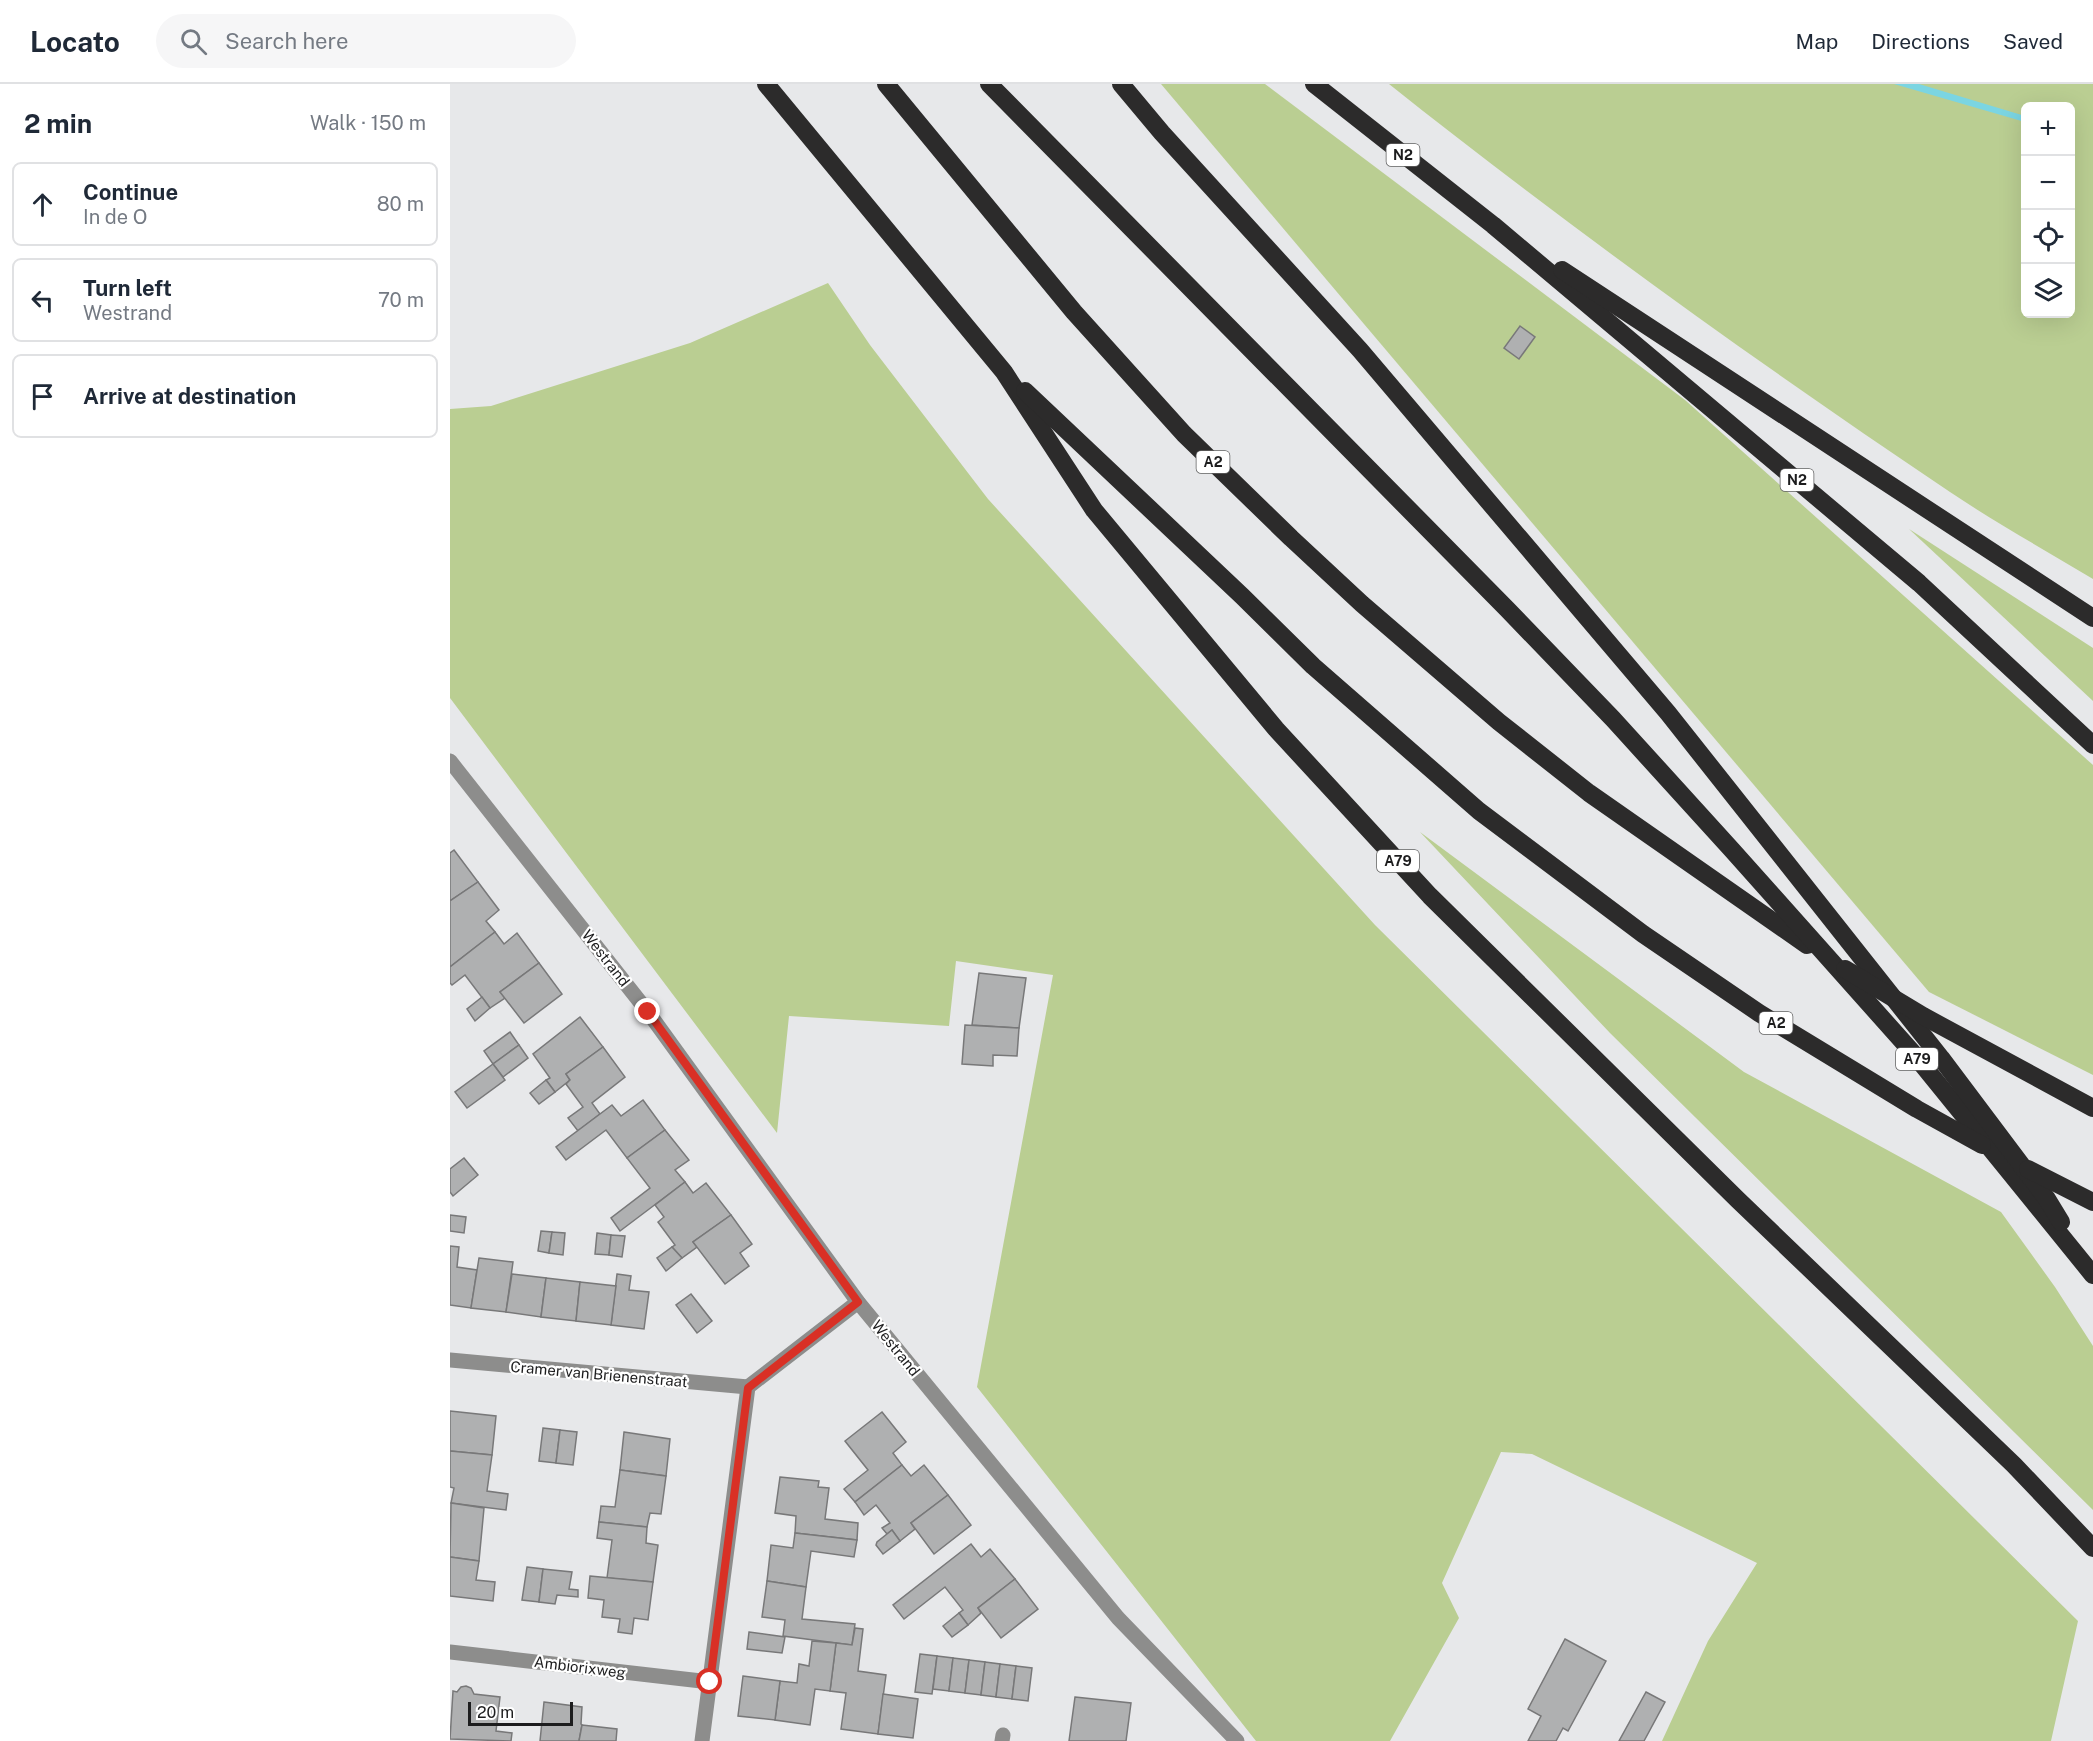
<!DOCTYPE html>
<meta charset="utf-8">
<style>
:root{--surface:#fff;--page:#f6f6f7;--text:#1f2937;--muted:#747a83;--line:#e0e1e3}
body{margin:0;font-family:"Public Sans",sans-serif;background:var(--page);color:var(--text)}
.controls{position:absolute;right:18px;top:18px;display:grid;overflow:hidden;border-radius:9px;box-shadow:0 6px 24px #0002}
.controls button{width:54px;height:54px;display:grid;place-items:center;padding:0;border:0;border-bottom:2px solid var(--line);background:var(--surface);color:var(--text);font:30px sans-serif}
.scale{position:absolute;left:18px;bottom:15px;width:105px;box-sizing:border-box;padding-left:6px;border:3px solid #1d1d1e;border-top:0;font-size:16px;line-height:21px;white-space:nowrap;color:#1d1d1e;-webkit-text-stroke:4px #fff;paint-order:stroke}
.stop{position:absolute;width:18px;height:18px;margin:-14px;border:4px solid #d93025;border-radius:50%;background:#fff}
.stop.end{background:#d93025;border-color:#fff;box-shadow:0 2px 6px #0008}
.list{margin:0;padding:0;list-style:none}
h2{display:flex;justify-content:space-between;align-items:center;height:78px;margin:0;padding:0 24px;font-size:26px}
h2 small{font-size:20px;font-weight:400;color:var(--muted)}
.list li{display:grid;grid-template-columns:39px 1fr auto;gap:18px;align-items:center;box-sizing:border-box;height:84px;margin:0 12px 12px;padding:0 12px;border:2px solid var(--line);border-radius:9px}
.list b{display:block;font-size:22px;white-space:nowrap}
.list p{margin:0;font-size:20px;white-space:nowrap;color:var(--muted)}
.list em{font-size:20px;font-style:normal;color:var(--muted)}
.icon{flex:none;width:33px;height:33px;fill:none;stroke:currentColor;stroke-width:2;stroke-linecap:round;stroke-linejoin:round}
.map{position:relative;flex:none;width:1643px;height:1657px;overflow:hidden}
header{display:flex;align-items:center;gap:36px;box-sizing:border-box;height:84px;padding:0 30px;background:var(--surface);border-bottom:2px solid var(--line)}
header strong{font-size:28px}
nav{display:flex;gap:33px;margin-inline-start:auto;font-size:21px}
.search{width:420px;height:54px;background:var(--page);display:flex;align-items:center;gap:15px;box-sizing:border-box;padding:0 21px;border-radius:33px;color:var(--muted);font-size:22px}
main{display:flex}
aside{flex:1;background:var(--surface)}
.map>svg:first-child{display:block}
.green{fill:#bace92;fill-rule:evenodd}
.water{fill:#7bd5e2}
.building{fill:#afb0b1;stroke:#787879;stroke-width:1.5}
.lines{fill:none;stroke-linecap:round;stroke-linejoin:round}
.street{stroke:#8d8d8c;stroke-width:15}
.highway{stroke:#2c2b2b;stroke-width:18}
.route{stroke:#d93025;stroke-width:8}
.labels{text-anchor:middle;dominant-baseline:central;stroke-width:4.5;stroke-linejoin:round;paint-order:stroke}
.shield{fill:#fff;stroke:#616162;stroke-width:1.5}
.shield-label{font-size:14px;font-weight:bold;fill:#1d1d1e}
.street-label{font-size:15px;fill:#1d1d1e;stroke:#fff}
</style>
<header>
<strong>Locato</strong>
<div class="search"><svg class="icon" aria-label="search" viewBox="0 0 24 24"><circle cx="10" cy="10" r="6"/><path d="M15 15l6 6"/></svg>Search here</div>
<nav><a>Map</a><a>Directions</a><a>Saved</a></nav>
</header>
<main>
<aside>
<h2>2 min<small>Walk · 150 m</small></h2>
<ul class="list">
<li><svg class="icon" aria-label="ahead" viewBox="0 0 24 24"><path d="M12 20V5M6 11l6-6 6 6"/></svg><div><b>Continue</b><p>In de O</p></div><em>80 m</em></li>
<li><svg class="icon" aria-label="left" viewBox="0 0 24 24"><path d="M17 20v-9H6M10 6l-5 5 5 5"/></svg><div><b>Turn left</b><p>Westrand</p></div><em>70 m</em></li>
<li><svg class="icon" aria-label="arrive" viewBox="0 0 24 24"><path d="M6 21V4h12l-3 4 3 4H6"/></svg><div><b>Arrive at destination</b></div></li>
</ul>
</aside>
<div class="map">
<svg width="1643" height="1657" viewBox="0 0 1643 1657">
<rect width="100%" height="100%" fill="#e7e8ea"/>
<g class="green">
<path d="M711 0H815L1235 316 1643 681V991L1479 908Z"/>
<path d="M939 0H1643V495C1595 466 1546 439 1500 408 1308 279 1120 144 939 0ZM1576 22H1620V230H1576Z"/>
<path d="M378 199 420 261 538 415 925 841 1628 1537 1601 1657H1212L1258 1557 1307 1479 1082 1370 1051 1368 992 1499 1009 1534 940 1657H806L527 1303 603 891 506 877 499 942 339 932 327 1049 0 614V325L41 322 240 259Z"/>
<path d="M1459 445 1643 564V617Z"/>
<path d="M970 748 1294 988 1551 1128 1605 1203 1643 1262V1426L1160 949Z"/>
</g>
<path class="water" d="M1444 0H1469L1575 32V38Z"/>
<g class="building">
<path d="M1070 242 1085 253 1069 275 1054 264Z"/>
<path d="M4 766 28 798 0 817V769Z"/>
<path d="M28 798 49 826 36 837 45 848 0 883V817Z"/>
<path d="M45 848 54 860 67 849 89 879 50 908 55 914 40 924 15 891 2 901 0 899V883Z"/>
<path d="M89 879 112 910 74 939 50 908Z"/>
<path d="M529 889 576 894 569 944 522 941Z"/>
<path d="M32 913 40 924 25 937 17 925Z"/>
<path d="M130 933 153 963 116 990 120 996 105 1008 96 996 100 994 83 970Z"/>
<path d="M515 941 569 944 567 972 543 971V982L512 980Z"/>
<path d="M60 948 69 961 43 980 34 967Z"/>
<path d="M69 961 78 974 53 993 43 980Z"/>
<path d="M153 963 175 993 142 1019 150 1030 128 1047 118 1034 133 1023 116 1000 120 996 116 990Z"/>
<path d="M43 980 55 996 17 1024 5 1008Z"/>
<path d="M96 996 105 1008 89 1020 80 1009Z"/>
<path d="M193 1016 215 1046 177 1074 156 1046 116 1076 106 1063 162 1021 171 1032Z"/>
<path d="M215 1046 239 1076 225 1086 235 1098 170 1147 161 1134 200 1104 177 1074Z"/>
<path d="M14 1074 28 1091 3 1112 0 1108V1085Z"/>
<path d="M235 1098 243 1109 256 1099 281 1131 243 1158 247 1163 232 1174 222 1163 225 1161 208 1138 214 1133 205 1121Z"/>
<path d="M0 1131 16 1133 14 1149 0 1147Z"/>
<path d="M281 1131 302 1160 290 1169 299 1182 275 1200 243 1158Z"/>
<path d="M91 1147 102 1148 99 1169 88 1167Z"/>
<path d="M102 1148 115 1149 113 1171 99 1169Z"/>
<path d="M147 1149 161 1151 159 1171 145 1170Z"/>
<path d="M161 1151 175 1152 172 1173 159 1171Z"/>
<path d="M0 1162 9 1163 7 1183 27 1186 21 1224 0 1221Z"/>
<path d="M222 1163 232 1174 216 1187 207 1174Z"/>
<path d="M29 1174 63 1178 56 1228 21 1224Z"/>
<path d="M62 1190 96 1194 91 1233 56 1228Z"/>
<path d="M167 1190 181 1192 179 1206 199 1208 194 1245 161 1241Z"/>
<path d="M96 1194 130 1198 126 1237 91 1233Z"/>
<path d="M130 1198 166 1202 161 1241 126 1237Z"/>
<path d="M241 1210 262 1237 247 1249 226 1221Z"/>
<path d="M0 1327 46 1332 42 1371 0 1367Z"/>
<path d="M432 1328 456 1358 443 1369 452 1381 405 1418 394 1405 418 1386 395 1357Z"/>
<path d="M93 1344 110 1346 106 1379 89 1377Z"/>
<path d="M110 1346 127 1348 123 1381 106 1379Z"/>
<path d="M174 1348 220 1355 216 1392 170 1386Z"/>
<path d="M0 1367 42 1371 37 1407 58 1410 56 1426 1 1419 4 1404 0 1403Z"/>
<path d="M452 1381 461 1392 474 1381 498 1411 461 1439 465 1445 450 1457 442 1446 437 1450 432 1444 440 1439 426 1421 414 1431 405 1418Z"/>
<path d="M170 1386 216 1392 211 1430 200 1429 197 1443 149 1438 151 1422 165 1423Z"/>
<path d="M330 1393 369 1397 368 1403 379 1404 375 1435 408 1439 407 1456 345 1449 346 1432 325 1429Z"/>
<path d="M498 1411 521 1441 484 1470 461 1439Z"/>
<path d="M1 1419 34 1424 29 1477 0 1473Z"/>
<path d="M149 1438 197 1443 196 1459 208 1461 203 1498 157 1494 162 1456 147 1454Z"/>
<path d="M442 1446 450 1457 433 1470 426 1461 427 1458Z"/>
<path d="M345 1449 407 1456 404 1473 361 1467 356 1503 317 1497 321 1461 343 1464Z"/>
<path d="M521 1460 531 1473 540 1465 565 1495 528 1524 531 1529 518 1541 509 1529 513 1526 495 1503 454 1535 443 1521Z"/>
<path d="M0 1473 29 1477 26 1496 45 1498 43 1517 0 1512Z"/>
<path d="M77 1483 93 1485 89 1518 72 1516Z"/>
<path d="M93 1485 122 1488 119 1505 128 1506V1513L107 1511 105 1520 89 1518Z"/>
<path d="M140 1492 203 1498 198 1536 184 1534 182 1550 168 1548 170 1535 152 1533 154 1516 138 1514Z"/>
<path d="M565 1495 588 1525 551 1554 528 1524Z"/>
<path d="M317 1497 356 1503 352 1535 405 1540 402 1561 333 1552 335 1536 312 1533Z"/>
<path d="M509 1529 518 1541 502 1553 493 1542Z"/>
<path d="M405 1544 413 1545 408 1587 436 1591 428 1650 391 1645 396 1609 380 1607 386 1559 402 1561Z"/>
<path d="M299 1548 335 1553 332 1569 297 1565Z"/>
<path d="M1115 1555 1156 1577 1118 1647 1113 1644 1106 1657H1078L1091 1632 1078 1625Z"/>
<path d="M362 1557 386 1559 380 1607 365 1605 360 1641 325 1636 330 1597 347 1599 349 1580 359 1582Z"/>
<path d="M470 1570 487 1572 482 1610 465 1608Z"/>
<path d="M487 1572 503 1574 499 1607 483 1605Z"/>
<path d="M503 1574 519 1576 515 1609 499 1607Z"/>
<path d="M519 1576 535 1578 531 1611 515 1609Z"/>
<path d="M535 1578 550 1580 546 1613 531 1611Z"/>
<path d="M550 1580 566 1582 562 1615 546 1613Z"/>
<path d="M566 1582 582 1584 578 1617 562 1615Z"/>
<path d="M293 1592 330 1597 325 1636 288 1632Z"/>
<path d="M16 1602 21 1604 24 1610 50 1613 46 1647 62 1649 61 1657 0 1655 3 1607 7 1608 11 1603Z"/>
<path d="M1196 1608 1215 1618 1194 1657H1169Z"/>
<path d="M433 1610 468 1615 463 1654 428 1650Z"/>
<path d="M625 1613 681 1619 676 1657H619Z"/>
<path d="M94 1618 132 1623 131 1640 132 1641 129 1657H90Z"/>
<path d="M132 1641 167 1645 166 1657H129Z"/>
</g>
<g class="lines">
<g class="street">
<path d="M0 677 198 928 408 1218 668 1534 787 1657"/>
<path d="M0 1276 298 1303"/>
<path d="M0 1568 260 1598"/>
<path d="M252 1657 298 1303 408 1218"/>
<path d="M552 1657 553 1651"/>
</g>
<g class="highway">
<path d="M316 0 554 288 644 426 826 645 980 812 1288 1116 1564 1381 1643 1464"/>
<path d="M436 0 624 228 734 350 841 454 912 520 1049 638 1139 709 1357 861"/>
<path d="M539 0 1057 525 1163 635 1282 766 1463 969 1643 1191"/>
<path d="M671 0 712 49 910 266 1218 629 1491 974 1597 1115 1611 1138"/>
<path d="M864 0 1043 141 1469 499 1643 661"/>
<path d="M1112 186 1643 534"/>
<path d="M575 307 792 512 863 582 1029 727 1193 850 1309 929 1467 1025 1532 1061"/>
<path d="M1395 885 1473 932 1643 1024"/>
<path d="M1578 1085 1643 1118"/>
</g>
</g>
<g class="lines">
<path class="route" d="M198 928 408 1218 298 1304 260 1598"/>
</g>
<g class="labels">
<g class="shield">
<rect x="936.5" y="60" width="33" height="22" rx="4.5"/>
<rect x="746.5" y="367" width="33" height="22" rx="4.5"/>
<rect x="1330.5" y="385" width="33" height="22" rx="4.5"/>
<rect x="927" y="766" width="42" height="22" rx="4.5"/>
<rect x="1309.5" y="928" width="33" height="22" rx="4.5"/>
<rect x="1446" y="964" width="42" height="22" rx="4.5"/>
</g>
<g class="shield-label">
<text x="953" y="71">N2</text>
<text x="763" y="378">A2</text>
<text x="1347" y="396">N2</text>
<text x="948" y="777">A79</text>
<text x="1326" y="939">A2</text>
<text x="1467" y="975">A79</text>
</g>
<g class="street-label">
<text transform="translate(156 874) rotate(52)">Westrand</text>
<text transform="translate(446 1264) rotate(51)">Westrand</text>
<text transform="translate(149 1290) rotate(5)">Cramer van Brienenstraat</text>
<text transform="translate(130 1583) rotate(7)">Ambiorixweg</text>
</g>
</g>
</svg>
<div class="controls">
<button>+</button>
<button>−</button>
<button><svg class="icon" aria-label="locate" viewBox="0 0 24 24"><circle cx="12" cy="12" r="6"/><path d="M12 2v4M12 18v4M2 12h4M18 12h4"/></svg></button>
<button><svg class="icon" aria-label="layers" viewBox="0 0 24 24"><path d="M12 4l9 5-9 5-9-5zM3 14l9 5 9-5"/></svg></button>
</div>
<div class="scale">20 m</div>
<div class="stop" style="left:260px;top:1598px"></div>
<div class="stop end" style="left:198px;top:928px"></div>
</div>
</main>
